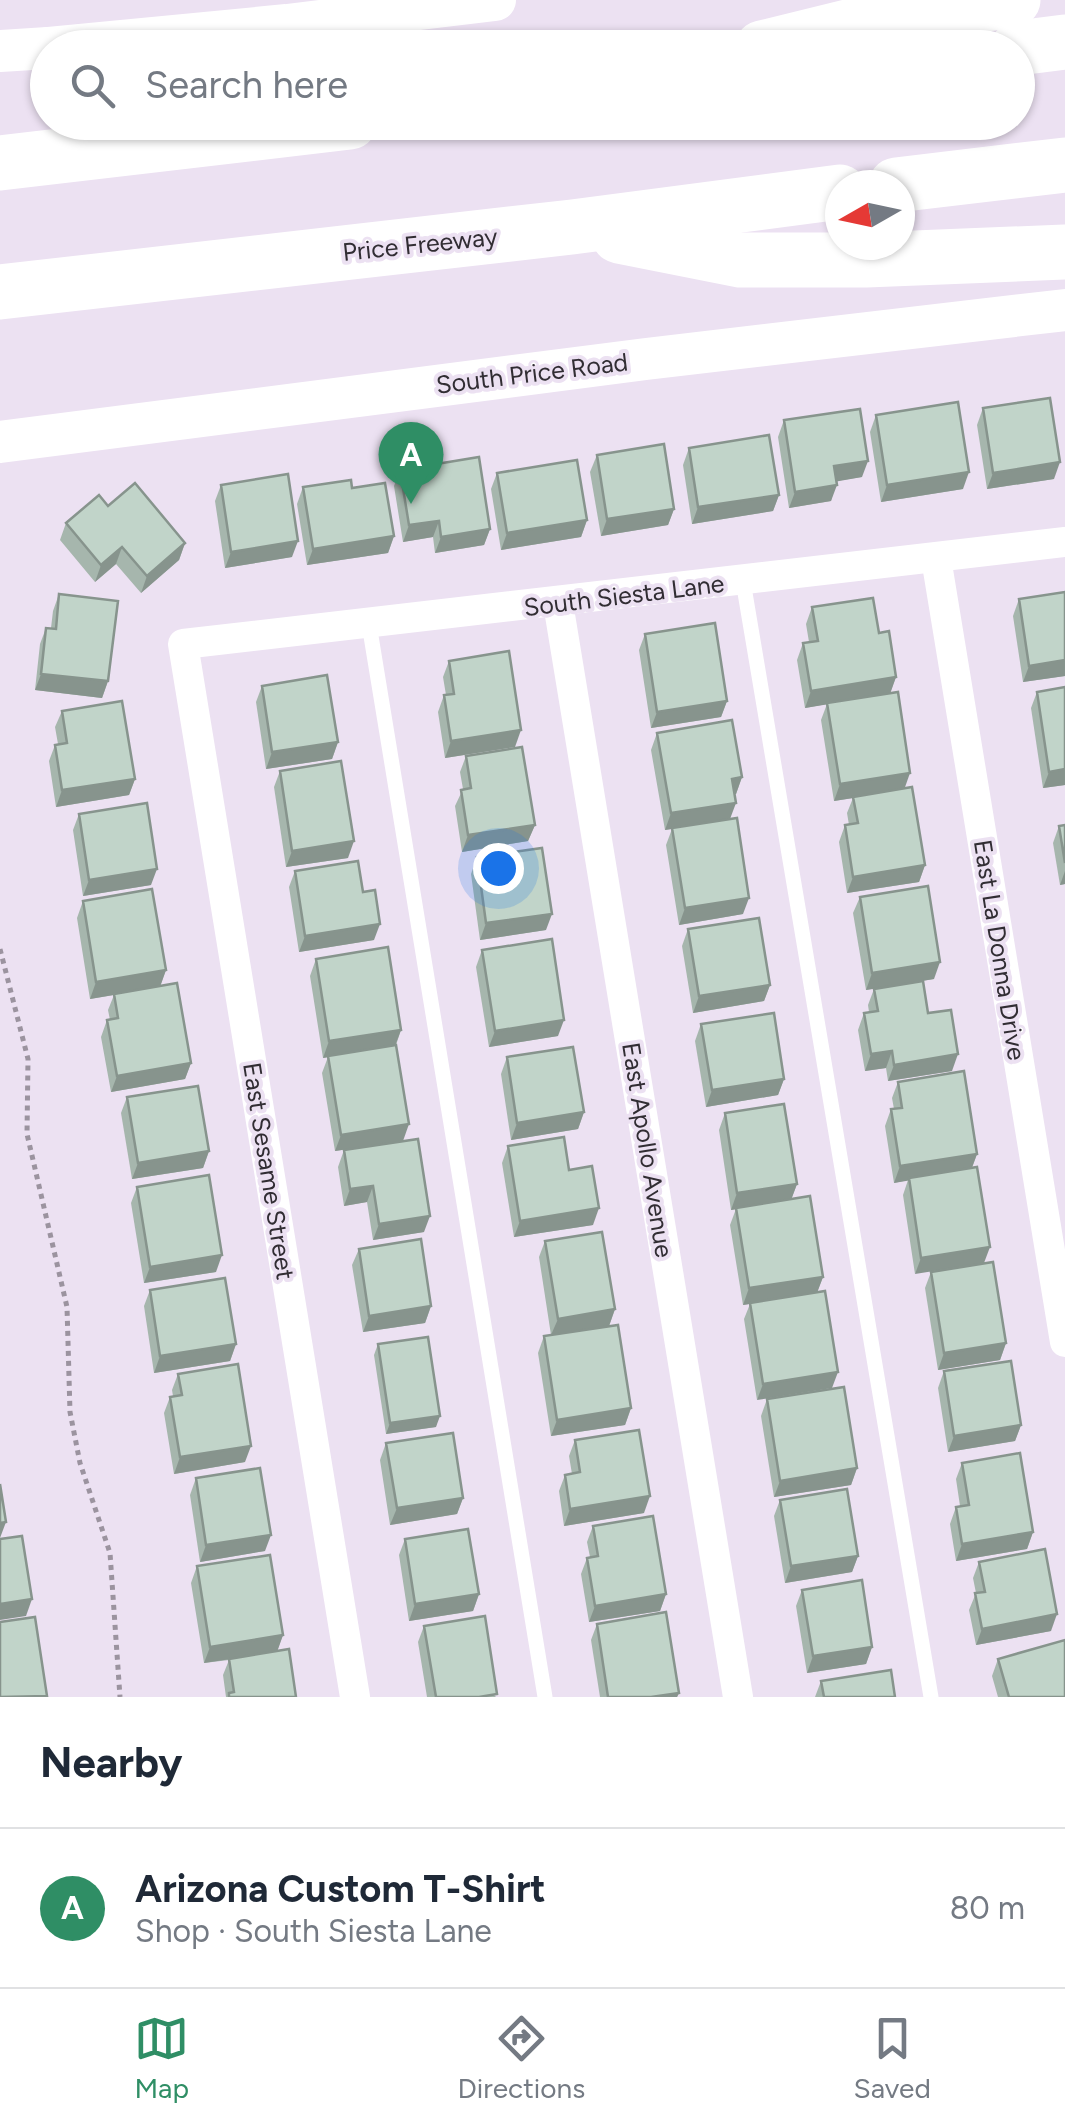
<!DOCTYPE html>
<meta charset="utf-8">
<style>
:root{--surface:#fff;--page:#f6f6f7;--text:#1f2937;--muted:#747a83;--line:#e0e1e3;--accent:#2f8e65}
body{margin:0;font-family:Figtree,sans-serif;background:var(--page);color:var(--text)}
.compass{position:absolute;left:825px;top:170px;width:90px;height:90px;border-radius:50%;background:var(--surface);box-shadow:0 2px 8px #0004;rotate:261deg}
.you{position:absolute;left:498px;top:868px;width:35px;height:35px;margin:-25px;border:8px solid #fff;border-radius:50%;background:#1a73e8;box-shadow:0 0 0 15px #1a73e833}
.badge{display:grid;place-items:center;width:65px;height:65px;border-radius:50%;background:var(--accent);color:#fff;font-size:32px;font-weight:700}
.pin{position:absolute;translate:-50% -82px;filter:drop-shadow(0 2px 5px #0008)}
.pin::after{content:'';position:absolute;top:52px;width:35px;height:30px;background:inherit;clip-path:polygon(0 0,100% 0,50% 100%)}
.list{margin:0;padding:0;list-style:none}
h2{display:flex;justify-content:space-between;align-items:center;height:130px;margin:0;padding:0 40px;font-size:42px}
h2 small{font-size:32px;font-weight:400;color:var(--muted)}
.list li{display:grid;grid-template-columns:65px 1fr auto;gap:30px;align-items:center;box-sizing:border-box;height:160px;padding:0 40px;border-top:2px solid var(--line)}
.list b{display:block;font-size:38px;white-space:nowrap}
.list p{margin:0;font-size:32px;white-space:nowrap;color:var(--muted)}
.list em{font-size:32px;font-style:normal;color:var(--muted)}
.icon{flex:none;width:55px;height:55px;fill:none;stroke:currentColor;stroke-width:2;stroke-linecap:round;stroke-linejoin:round}
.map{position:relative;flex:none;width:1065px;height:1697px;overflow:hidden}
.search{position:absolute;background:var(--surface);box-shadow:0 2px 8px #0004;left:30px;right:30px;top:30px;height:110px;display:flex;align-items:center;gap:25px;box-sizing:border-box;padding:0 35px;border-radius:55px;color:var(--muted);font-size:38px}
.sheet{height:290px;background:var(--surface)}
nav{display:flex;justify-content:space-around;align-items:center;box-sizing:border-box;height:140px;border-top:2px solid var(--line);background:var(--surface);font-size:28px;color:var(--muted)}
nav a{display:grid;justify-items:center;gap:5px}
nav .on{color:var(--accent)}
.map>svg:first-child{display:block}
.lines{fill:none;stroke-linecap:round;stroke-linejoin:round}
.path{stroke:#9b939f;stroke-width:5;stroke-dasharray:5 5;stroke-linecap:butt}
.lane{stroke:#fff;stroke-width:15}
.street{stroke:#fff;stroke-width:30}
.secondary{stroke:#fff;stroke-width:42}
.highway{stroke:#fff;stroke-width:55}
.wall{fill:#a6b6ad}
.shaded-wall{fill:#87948d}
.building{fill:#c1d4c9;stroke:#87948d;stroke-width:2.5}
.labels{text-anchor:middle;dominant-baseline:central;stroke-width:8;stroke-linejoin:round;paint-order:stroke}
.street-label{font-size:25px;fill:#312d33;stroke:#ece1f2}
</style>
<div class="map">
<svg width="1065" height="1697" viewBox="0 0 1065 1697">
<rect width="100%" height="100%" fill="#ece1f2"/>
<g class="lines">
<path class="path" d="M0 949 28 1059 27 1134 67 1307 70 1412 80 1463 110 1553 120 1697"/>
<g class="lane">
<path d="M743 581 931 1697"/>
<path d="M369 624 545 1697"/>
</g>
<g class="street">
<path d="M936 558 1065 1342"/>
<path d="M558 603 738 1697"/>
<path d="M355 1697 183 644 1065 542"/>
</g>
<g class="secondary">
<path d="M49 48 287 25 495 0"/>
<path d="M0 51 48 48"/>
<path d="M0 442 646 359 1065 310"/>
</g>
<g class="highway">
<path d="M762 48 872 21 1013 0"/>
<path d="M1018 48 1065 42"/>
<path d="M0 163 350 122"/>
<path d="M896 185 1065 165"/>
<path d="M619 236 740 260H866L1065 252"/>
<path d="M0 292 572 227 840 192"/>
</g>
</g>
<g class="wall">
<path d="M983 408 1054 479 987 489 977 425Z"/>
<path d="M876 415 963 489 881 502 870 432Z"/>
<path d="M784 420 862 477 836 481 831 501 789 508 778 437Z"/>
<path d="M689 448 779 495 773 511 692 524 683 465Z"/>
<path d="M597 455 674 509 668 525 601 536 590 472Z"/>
<path d="M400 470 490 529 484 545 435 553 433 537 403 542 394 486Z"/>
<path d="M497 473 587 520 581 537 501 550 491 489Z"/>
<path d="M221 485 292 557 225 568 215 501Z"/>
<path d="M303 487 352 488 394 536 388 553 307 565 297 504Z"/>
<path d="M108 506 185 543 179 560 141 593 116 564 95 582 60 540 66 523Z"/>
<path d="M1065 592V676L1023 682 1013 616 1019 599Z"/>
<path d="M59 594 108 681 102 698 35 690 40 644 46 628H51L53 611Z"/>
<path d="M812 607 879 633 896 677 890 693 905 788 925 865 919 882 847 893 839 842 845 825H849L847 813 853 798 834 801 821 720 827 704 805 708 797 660 803 643 809 642 806 624Z"/>
<path d="M645 634 727 701 721 717 651 728 639 650Z"/>
<path d="M449 661 515 747 445 758 438 712 444 695H446L443 677Z"/>
<path d="M262 686 338 742 332 759 266 769 256 702Z"/>
<path d="M1037 692 1065 785 1043 788 1031 708Z"/>
<path d="M62 711 135 779 129 795 56 807 49 761 55 745 58 744 55 727Z"/>
<path d="M657 733 742 777 736 794H735L730 819 743 914 679 925 666 845 672 829 665 830 651 750Z"/>
<path d="M466 756 535 825 528 841 462 852 455 806 463 789 460 772Z"/>
<path d="M280 771 348 858 286 867 274 787Z"/>
<path d="M79 814 151 885 83 896 73 830Z"/>
<path d="M1065 825V884L1060 885 1053 843 1059 826Z"/>
<path d="M477 857 546 930 480 940 471 874Z"/>
<path d="M295 871 374 940 299 952 289 887Z"/>
<path d="M860 897 934 979 866 990 853 913Z"/>
<path d="M83 901 166 970 160 986 191 1063 185 1079 111 1092 101 1037 107 1020H110L108 1010 114 995 90 999 77 918Z"/>
<path d="M688 929 770 985 764 1001 693 1013 682 946Z"/>
<path d="M482 950 558 1036 489 1047 476 967Z"/>
<path d="M316 959 401 1030 396 1045 403 1141 335 1151 322 1073 328 1057 323 1058 310 976Z"/>
<path d="M874 989 928 1013 952 1071 888 1081 886 1068 865 1071 858 1030 864 1013 869 1012 868 1005Z"/>
<path d="M701 1024 784 1079 778 1095 706 1107 695 1041Z"/>
<path d="M507 1057 584 1112 578 1129 511 1140 501 1074Z"/>
<path d="M898 1082 977 1154 972 1168 915 1274 903 1195 908 1180 894 1183 885 1126 891 1109H894L892 1098Z"/>
<path d="M127 1097 209 1151 203 1168 132 1179 121 1113Z"/>
<path d="M725 1113 797 1184 791 1200 823 1277 817 1292 757 1400 744 1319 750 1304 743 1305 730 1225 736 1209 731 1210 719 1130Z"/>
<path d="M508 1146 569 1170 593 1225 514 1237 502 1163Z"/>
<path d="M344 1150 424 1232 373 1240 367 1202 344 1206 338 1167Z"/>
<path d="M137 1187 216 1272 144 1283 131 1203Z"/>
<path d="M545 1241 615 1309 609 1326 551 1335 539 1257Z"/>
<path d="M359 1249 431 1306 425 1323 363 1332 352 1265Z"/>
<path d="M931 1272 1006 1343 1000 1360 938 1370 925 1288Z"/>
<path d="M150 1290 236 1344 230 1361 154 1373 144 1306Z"/>
<path d="M544 1336 631 1408 625 1425 551 1436 538 1353Z"/>
<path d="M378 1344 436 1427 386 1434 374 1355Z"/>
<path d="M944 1371 1021 1425 1015 1441 948 1452 938 1388Z"/>
<path d="M178 1374 245 1462 174 1474 164 1413 170 1397 173 1396 172 1390Z"/>
<path d="M767 1399 857 1468 851 1485 774 1497 761 1416Z"/>
<path d="M575 1440 644 1513 564 1526 559 1491 565 1475 572 1474 569 1456Z"/>
<path d="M386 1443 463 1498 457 1514 390 1525 380 1460Z"/>
<path d="M962 1463 1033 1532 1027 1549 956 1561 950 1524 956 1507 960 1506 956 1479Z"/>
<path d="M196 1478 265 1551 200 1562 190 1495Z"/>
<path d="M780 1500 858 1556 852 1572 785 1583 774 1516Z"/>
<path d="M593 1526 666 1594 660 1611 589 1622 581 1574 587 1558 590 1557 587 1542Z"/>
<path d="M405 1539 479 1594 473 1611 409 1621 399 1555Z"/>
<path d="M979 1562 1051 1631 976 1645 969 1610 976 1593 973 1578Z"/>
<path d="M197 1566 283 1635 277 1651 296 1697H226L223 1675 229 1660 204 1663 191 1583Z"/>
<path d="M802 1590 872 1647 866 1664 807 1673 796 1606Z"/>
<path d="M597 1624 679 1693 677 1697H600L591 1640Z"/>
<path d="M424 1626 496 1697H427L418 1642Z"/>
<path d="M998 1659 1065 1697H998L992 1676Z"/>
<path d="M821 1681 895 1697H815Z"/>
</g>
<g class="shaded-wall">
<path d="M868 461 862 477 828 483 834 466Z"/>
<path d="M1060 462 1054 479 987 489 993 473Z"/>
<path d="M969 472 963 489 881 502 887 485Z"/>
<path d="M837 485 831 501 789 508 795 492Z"/>
<path d="M779 495 773 511 692 524 698 507Z"/>
<path d="M674 509 668 525 601 536 607 519Z"/>
<path d="M587 520 581 537 501 550 507 533Z"/>
<path d="M439 521 433 537 403 542 409 525Z"/>
<path d="M490 529 484 545 435 553 441 537Z"/>
<path d="M394 536 388 553 307 565 313 549Z"/>
<path d="M298 541 292 557 225 568 231 552Z"/>
<path d="M185 543 179 560 141 593 147 576Z"/>
<path d="M122 547 116 564 95 582 101 565Z"/>
<path d="M1065 660V676L1023 682 1029 666Z"/>
<path d="M41 674 108 681 102 698 35 690Z"/>
<path d="M896 677 890 694 805 708 811 691Z"/>
<path d="M727 701 721 717 651 728 657 712Z"/>
<path d="M521 730 515 747 445 758 451 741Z"/>
<path d="M338 742 332 759 266 769 272 752Z"/>
<path d="M1065 769V785L1043 788 1049 772Z"/>
<path d="M910 773 904 790 834 801 840 784Z"/>
<path d="M742 777 736 794 726 796 732 779Z"/>
<path d="M135 779 129 795 56 807 62 790Z"/>
<path d="M736 803 730 819 665 830 671 813Z"/>
<path d="M535 825 528 841 462 852 468 835Z"/>
<path d="M354 841 348 858 286 867 292 851Z"/>
<path d="M925 865 919 882 847 893 853 877Z"/>
<path d="M157 869 151 885 83 896 89 880Z"/>
<path d="M1065 871V884L1060 885Z"/>
<path d="M749 898 743 914 679 925 685 908Z"/>
<path d="M552 914 546 930 480 940 486 923Z"/>
<path d="M380 924 374 940 299 952 305 936Z"/>
<path d="M940 962 934 979 866 990 872 973Z"/>
<path d="M166 970 160 987 90 999 96 982Z"/>
<path d="M770 985 764 1001 693 1013 699 996Z"/>
<path d="M564 1020 558 1036 489 1047 495 1031Z"/>
<path d="M401 1030 395 1046 323 1058 329 1041Z"/>
<path d="M892 1051 886 1068 865 1071 871 1054Z"/>
<path d="M958 1054 952 1071 888 1081 894 1065Z"/>
<path d="M191 1063 185 1079 111 1092 117 1076Z"/>
<path d="M784 1079 778 1095 706 1107 712 1090Z"/>
<path d="M584 1112 578 1129 511 1140 517 1123Z"/>
<path d="M409 1124 403 1141 335 1151 341 1135Z"/>
<path d="M209 1151 203 1168 132 1179 138 1163Z"/>
<path d="M977 1154 971 1170 894 1183 900 1166Z"/>
<path d="M797 1184 791 1200 731 1210 737 1193Z"/>
<path d="M373 1186 367 1202 344 1206 350 1189Z"/>
<path d="M599 1208 593 1225 514 1237 520 1221Z"/>
<path d="M430 1216 424 1232 373 1240 379 1224Z"/>
<path d="M990 1247 984 1263 915 1274 921 1258Z"/>
<path d="M222 1255 216 1272 144 1283 150 1267Z"/>
<path d="M823 1277 817 1293 743 1305 749 1288Z"/>
<path d="M431 1306 425 1323 363 1332 369 1316Z"/>
<path d="M615 1309 609 1326 551 1335 558 1319Z"/>
<path d="M1006 1343 1000 1360 938 1370 944 1353Z"/>
<path d="M236 1344 230 1361 154 1373 160 1356Z"/>
<path d="M838 1372 832 1388 757 1400 763 1384Z"/>
<path d="M631 1408 625 1425 551 1436 557 1420Z"/>
<path d="M440 1416 436 1427 386 1434 390 1423Z"/>
<path d="M1021 1425 1015 1441 948 1452 954 1436Z"/>
<path d="M251 1446 245 1462 174 1474 180 1457Z"/>
<path d="M857 1468 851 1485 774 1497 780 1481Z"/>
<path d="M650 1496 644 1513 564 1526 570 1509Z"/>
<path d="M463 1498 457 1514 390 1525 397 1508Z"/>
<path d="M6 1522 0 1538V1523Z"/>
<path d="M1033 1532 1027 1549 956 1561 962 1544Z"/>
<path d="M271 1535 265 1551 200 1562 206 1545Z"/>
<path d="M858 1556 852 1572 785 1583 791 1566Z"/>
<path d="M479 1594 473 1611 409 1621 415 1604Z"/>
<path d="M666 1594 660 1611 589 1622 595 1606Z"/>
<path d="M32 1599 26 1616 0 1620V1604Z"/>
<path d="M1057 1614 1051 1631 976 1645 982 1629Z"/>
<path d="M283 1635 277 1652 204 1663 210 1647Z"/>
<path d="M872 1647 866 1664 807 1673 813 1656Z"/>
<path d="M679 1693 677 1697H651Z"/>
</g>
<g class="building">
<path d="M1050 398 1060 462 993 473 983 408Z"/>
<path d="M958 402 969 472 887 485 876 415Z"/>
<path d="M860 409 868 461 834 466 837 485 795 492 784 420Z"/>
<path d="M769 435 779 495 698 507 689 448Z"/>
<path d="M664 444 674 509 607 519 597 455Z"/>
<path d="M479 457 490 529 441 537 439 521 409 525 400 470Z"/>
<path d="M577 460 587 520 507 533 497 473Z"/>
<path d="M288 474 298 541 231 552 221 485Z"/>
<path d="M351 480 352 488 385 483 394 536 313 549 303 487Z"/>
<path d="M135 483 185 543 147 576 122 547 101 565 66 523 99 495 108 506Z"/>
<path d="M1065 592V660L1029 666 1019 599Z"/>
<path d="M59 594 118 601 108 681 41 674 46 628 56 629Z"/>
<path d="M873 598 879 633 889 631 896 677 811 691 803 643 818 641 812 607Z"/>
<path d="M715 623 727 701 657 712 645 634Z"/>
<path d="M509 651 521 730 451 741 444 695 454 694 449 661Z"/>
<path d="M327 675 338 742 272 752 262 686Z"/>
<path d="M1065 687V769L1049 772 1037 692Z"/>
<path d="M898 692 910 773 840 784 827 703Z"/>
<path d="M122 701 135 779 62 790 55 745 67 743 62 711Z"/>
<path d="M732 720 742 777 732 779 736 803 671 813 657 733Z"/>
<path d="M522 747 535 825 468 835 461 790 471 788 466 756Z"/>
<path d="M341 761 354 841 292 851 280 771Z"/>
<path d="M912 787 925 865 853 877 845 825 858 823 853 797Z"/>
<path d="M147 803 157 869 89 880 79 814Z"/>
<path d="M737 818 749 898 685 908 672 828Z"/>
<path d="M1065 825V863L1059 826Z"/>
<path d="M542 848 552 914 486 923 477 857Z"/>
<path d="M358 861 363 892 375 890 380 924 305 936 295 871Z"/>
<path d="M928 886 940 962 872 973 860 897Z"/>
<path d="M152 889 166 970 96 982 83 901Z"/>
<path d="M759 918 770 985 699 996 688 929Z"/>
<path d="M552 939 564 1020 495 1031 482 950Z"/>
<path d="M388 947 401 1030 329 1041 316 959Z"/>
<path d="M923 981 928 1013 951 1010 958 1054 894 1065 892 1051 871 1054 864 1013 878 1011 874 989Z"/>
<path d="M177 983 191 1063 117 1076 107 1020 118 1018 114 994Z"/>
<path d="M774 1013 784 1079 712 1090 701 1024Z"/>
<path d="M396 1045 409 1124 341 1135 328 1056Z"/>
<path d="M573 1047 584 1112 517 1123 507 1057Z"/>
<path d="M964 1071 977 1154 900 1166 891 1109 902 1108 898 1082Z"/>
<path d="M198 1086 209 1151 138 1163 127 1097Z"/>
<path d="M784 1104 797 1184 737 1193 725 1113Z"/>
<path d="M564 1137 569 1170 592 1166 599 1208 520 1221 508 1146Z"/>
<path d="M418 1139 430 1216 379 1224 373 1186 350 1189 344 1150Z"/>
<path d="M977 1167 990 1247 921 1258 909 1178Z"/>
<path d="M209 1175 222 1255 150 1267 137 1187Z"/>
<path d="M810 1196 823 1277 749 1288 736 1208Z"/>
<path d="M602 1232 615 1309 558 1319 545 1241Z"/>
<path d="M421 1239 431 1306 369 1316 359 1249Z"/>
<path d="M993 1262 1006 1343 944 1353 931 1272Z"/>
<path d="M225 1278 236 1344 160 1356 150 1290Z"/>
<path d="M825 1291 838 1372 763 1384 750 1303Z"/>
<path d="M618 1325 631 1408 557 1420 544 1336Z"/>
<path d="M428 1337 440 1416 390 1423 378 1344Z"/>
<path d="M1011 1361 1021 1425 954 1436 944 1371Z"/>
<path d="M238 1364 251 1446 180 1457 170 1397 182 1395 178 1374Z"/>
<path d="M844 1387 857 1468 780 1481 767 1399Z"/>
<path d="M639 1430 650 1496 570 1509 565 1475 580 1472 575 1440Z"/>
<path d="M453 1433 463 1498 397 1508 386 1443Z"/>
<path d="M1020 1453 1033 1532 962 1544 956 1507 969 1505 962 1463Z"/>
<path d="M260 1468 271 1535 206 1545 196 1478Z"/>
<path d="M0 1484 6 1522 0 1523Z"/>
<path d="M847 1489 858 1556 791 1566 780 1500Z"/>
<path d="M653 1516 666 1594 595 1606 587 1558 598 1556 593 1526Z"/>
<path d="M468 1529 479 1594 415 1604 405 1539Z"/>
<path d="M22 1536 32 1599 0 1604V1539Z"/>
<path d="M1045 1549 1057 1614 982 1629 975 1593 985 1592 979 1562Z"/>
<path d="M270 1555 283 1635 210 1647 197 1566Z"/>
<path d="M862 1580 872 1647 813 1656 802 1590Z"/>
<path d="M666 1612 679 1693 651 1697H608L597 1624Z"/>
<path d="M485 1616 497 1694 479 1697H436L424 1626Z"/>
<path d="M35 1617 47 1696 0 1697V1622Z"/>
<path d="M1065 1640V1697H1009L998 1659Z"/>
<path d="M289 1649 296 1697H229V1693L234 1692 229 1659Z"/>
<path d="M891 1670 895 1697H824L821 1681Z"/>
</g>
<g class="labels">
<g class="street-label">
<text transform="translate(420 244) rotate(-6)">Price Freeway</text>
<text transform="translate(532 373) rotate(-7)">South Price Road</text>
<text transform="translate(624 595) rotate(-7)">South Siesta Lane</text>
<text transform="translate(1000 950) rotate(81)">East La Donna Drive</text>
<text transform="translate(648 1150) rotate(81)">East Apollo Avenue</text>
<text transform="translate(269 1171) rotate(81)">East Sesame Street</text>
</g>
</g>
</svg>
<svg class="compass" viewBox="-18 -18 36 36"><path d="M0-13l5 13h-10z" fill="#e53935"/><path d="M0 13l5-13h-10z" fill="#747a83"/></svg>
<div class="you"></div>
<div class="pin badge" style="left:411px;top:504px">A</div>
<div class="search"><svg class="icon" aria-label="search" viewBox="0 0 24 24"><circle cx="10" cy="10" r="6"/><path d="M15 15l6 6"/></svg>Search here</div>
</div>
<section class="sheet">
<h2>Nearby<small></small></h2>
<ul class="list">
<li><span class="badge">A</span><div><b>Arizona Custom T-Shirt</b><p>Shop · South Siesta Lane</p></div><em>80 m</em></li>
</ul>
</section>
<nav>
<a class="on"><svg class="icon" aria-label="map" viewBox="0 0 24 24"><path d="M3 6l6-2 6 2 6-2v14l-6 2-6-2-6 2zM9 4v14M15 6v14"/></svg>Map</a>
<a><svg class="icon" aria-label="directions" viewBox="0 0 24 24"><path d="M12 3l9 9-9 9-9-9zM9 14v-3h6M13 9l2 2-2 2"/></svg>Directions</a>
<a><svg class="icon" aria-label="saved" viewBox="0 0 24 24"><path d="M7 4h10v16l-5-4-5 4z"/></svg>Saved</a>
</nav>
